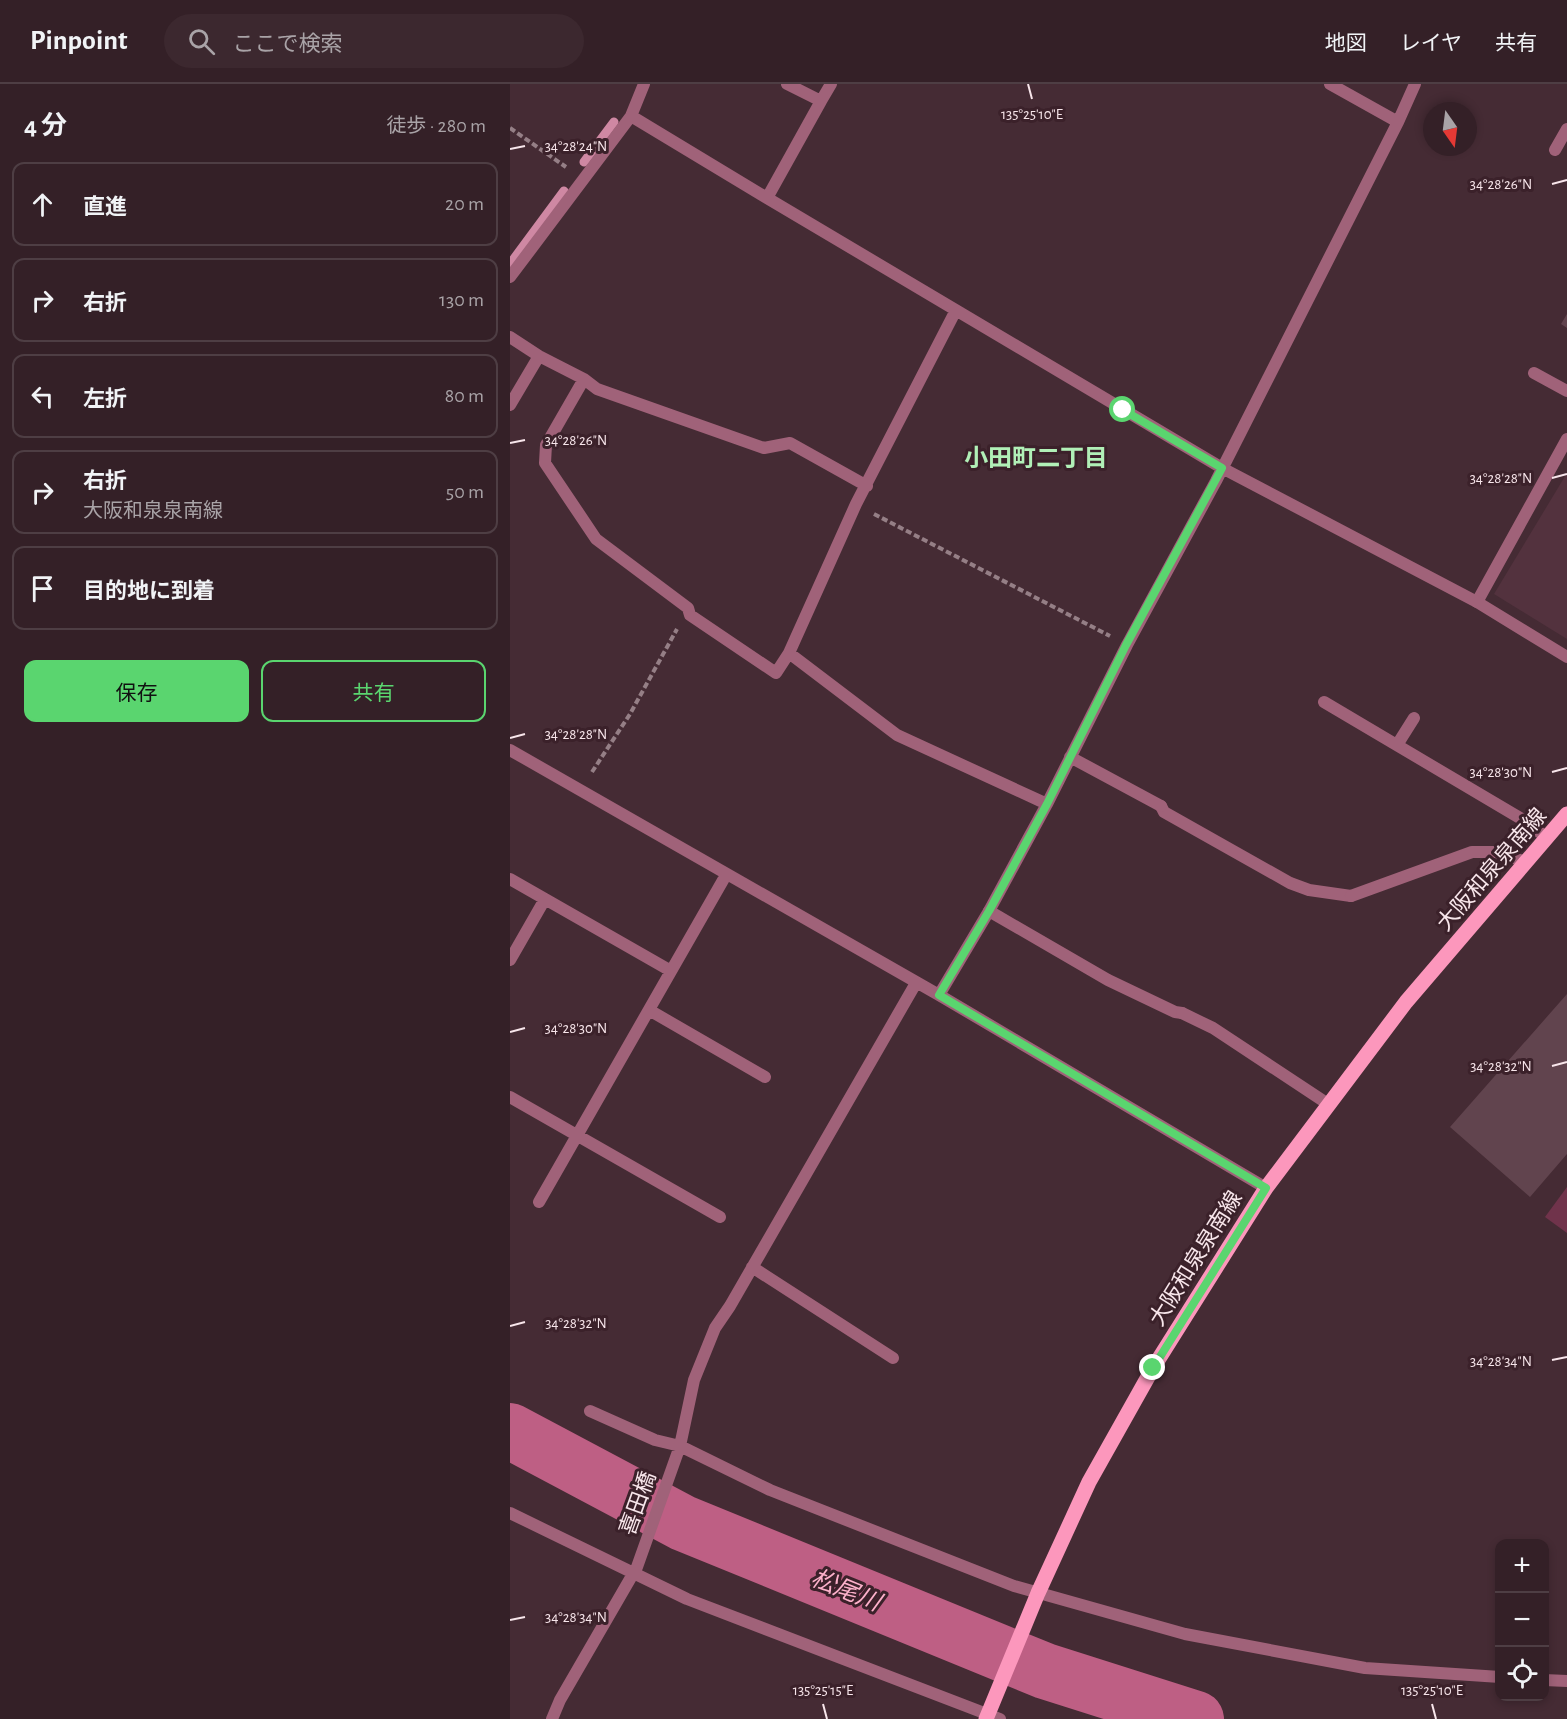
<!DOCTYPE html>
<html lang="ja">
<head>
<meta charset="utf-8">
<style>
	body { margin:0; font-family:"Alegreya Sans","Noto Sans JP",sans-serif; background:#3c282f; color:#f1f3f6 }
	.controls { position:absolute; right:18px; bottom:18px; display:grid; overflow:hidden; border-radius:12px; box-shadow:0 3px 9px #0003 }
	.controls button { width:54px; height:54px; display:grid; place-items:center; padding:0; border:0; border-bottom:2px solid #4e3e44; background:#342027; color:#f1f3f6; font:30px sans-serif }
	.compass { position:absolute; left:913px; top:18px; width:54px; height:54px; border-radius:50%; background:#342027; box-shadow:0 3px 9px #0003; rotate:166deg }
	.stop { position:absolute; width:18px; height:18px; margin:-14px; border:4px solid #5ad56f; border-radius:50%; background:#fff }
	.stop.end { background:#5ad56f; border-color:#fff; box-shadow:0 2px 6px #0008 }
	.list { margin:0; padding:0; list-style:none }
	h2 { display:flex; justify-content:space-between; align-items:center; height:78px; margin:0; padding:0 24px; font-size:26px }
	h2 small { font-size:20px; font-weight:400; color:#a9a3a7 }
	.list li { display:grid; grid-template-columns:39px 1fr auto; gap:18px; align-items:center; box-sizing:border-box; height:84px; margin:0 12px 12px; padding:0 12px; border:2px solid #4e3e44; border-radius:12px }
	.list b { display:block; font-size:22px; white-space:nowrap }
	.list p { margin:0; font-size:20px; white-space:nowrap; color:#a9a3a7 }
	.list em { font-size:20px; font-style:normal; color:#a9a3a7 }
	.actions { display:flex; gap:12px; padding:18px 24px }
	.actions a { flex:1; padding:14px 0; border:2px solid #5ad56f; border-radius:12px; text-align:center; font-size:21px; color:#5ad56f }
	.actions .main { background:#5ad56f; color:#111 }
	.icon { flex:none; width:33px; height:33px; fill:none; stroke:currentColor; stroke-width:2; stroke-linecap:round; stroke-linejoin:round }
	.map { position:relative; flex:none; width:1057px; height:1635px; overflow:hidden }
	header { display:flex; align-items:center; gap:36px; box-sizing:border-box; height:84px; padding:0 30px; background:#342027; border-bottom:2px solid #4e3e44 }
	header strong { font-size:28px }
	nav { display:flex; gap:33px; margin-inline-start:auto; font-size:21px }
	.search { width:420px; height:54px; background:#3c282f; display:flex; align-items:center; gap:15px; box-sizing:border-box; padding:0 21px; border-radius:33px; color:#a9a3a7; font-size:22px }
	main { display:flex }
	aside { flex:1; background:#342027 }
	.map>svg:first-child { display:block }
	.built { fill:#53323e }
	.green { fill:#70334b }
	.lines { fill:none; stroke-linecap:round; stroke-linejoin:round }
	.stream { stroke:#cf88a3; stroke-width:9 }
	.river { stroke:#be5f84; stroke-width:56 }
	.building { fill:#61444e }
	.path { stroke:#957f86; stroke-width:4; stroke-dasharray:6 3; stroke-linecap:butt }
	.service { stroke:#a06279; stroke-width:12 }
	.minor { stroke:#a06279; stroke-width:12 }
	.primary { stroke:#fc97bc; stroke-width:15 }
	.route { stroke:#5ad56f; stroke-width:8 }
	.ticks { fill:none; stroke:#f8e6eb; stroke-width:2 }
	.labels { text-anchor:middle; stroke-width:6; stroke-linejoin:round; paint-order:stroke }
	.street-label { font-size:22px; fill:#f8e6eb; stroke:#3b212a }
	.neighbourhood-label { font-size:24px; font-weight:bold; fill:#b1f0b7; stroke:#3b212a }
	.water-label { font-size:24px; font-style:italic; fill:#fdb1cb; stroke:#3b212a }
	.ticks-label { font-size:15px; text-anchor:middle; fill:#f8e6eb; stroke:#3b212a; stroke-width:6; stroke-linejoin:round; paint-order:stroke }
</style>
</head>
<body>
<header>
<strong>Pinpoint</strong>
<div class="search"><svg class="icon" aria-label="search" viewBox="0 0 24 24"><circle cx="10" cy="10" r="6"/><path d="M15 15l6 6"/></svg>ここで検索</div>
<nav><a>地図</a><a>レイヤ</a><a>共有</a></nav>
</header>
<main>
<aside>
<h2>4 分<small>徒歩 · 280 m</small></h2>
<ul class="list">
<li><svg class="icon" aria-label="ahead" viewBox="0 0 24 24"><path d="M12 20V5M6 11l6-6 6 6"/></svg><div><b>直進</b></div><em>20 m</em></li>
<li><svg class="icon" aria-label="right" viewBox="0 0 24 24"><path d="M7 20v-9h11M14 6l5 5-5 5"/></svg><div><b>右折</b></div><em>130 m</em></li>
<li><svg class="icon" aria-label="left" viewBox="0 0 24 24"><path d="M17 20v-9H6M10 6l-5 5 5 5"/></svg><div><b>左折</b></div><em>80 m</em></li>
<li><svg class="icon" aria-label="right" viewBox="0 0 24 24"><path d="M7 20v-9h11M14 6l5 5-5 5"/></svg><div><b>右折</b><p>大阪和泉泉南線</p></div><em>50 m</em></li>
<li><svg class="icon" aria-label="arrive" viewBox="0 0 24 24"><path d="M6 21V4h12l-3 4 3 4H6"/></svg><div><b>目的地に到着</b></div></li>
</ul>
<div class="actions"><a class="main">保存</a><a>共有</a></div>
</aside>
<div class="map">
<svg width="1057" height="1635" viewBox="0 0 1057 1635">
	<rect width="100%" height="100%" fill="#452b34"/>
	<!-- built -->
	<path class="built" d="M1057,389V555L984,510Z"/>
	<!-- green -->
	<path class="green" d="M1057,1103V1149L1035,1133Z"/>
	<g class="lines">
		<!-- stream -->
		<path class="stream" d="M74,78L104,38
			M0,180L54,107"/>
		<!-- river -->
		<path class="river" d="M0,1347L173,1439L535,1587L686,1635"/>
	</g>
	<!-- building -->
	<path class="building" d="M1057,230V244L1051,240Z
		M1057,910V1070L1020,1113L940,1043Z"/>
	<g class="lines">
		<!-- path -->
		<path class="path" d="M0,44L56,83
			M364,430L600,552
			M82,688L120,630L167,545"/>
		<!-- service -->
		<path class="service" d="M1024,289L1057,307
			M967,518L1057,355
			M651,722L654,728L780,799L799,806L841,812
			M479,827L598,896L665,928L672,929"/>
		<!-- minor -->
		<path class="minor" d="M277,0L311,17L257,114L712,384L967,518L1057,573
			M820,0L888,38
			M311,17L321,0
			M121,32L257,114
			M1045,66L1057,45
			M0,193L121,32L134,0
			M0,253L29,272L0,321
			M29,272L74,295L87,305L254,364L280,359L357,402
			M74,295L36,361L35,379L86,455L178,524L180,531L266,589L279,569L346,420L445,228
			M279,569L387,651L537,720
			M814,618L1015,737L1037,754
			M887,661L904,634
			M0,666L429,911L756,1104
			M560,673L651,722
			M0,795L161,887
			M841,812L962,768H986L1016,778
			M0,876L35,815
			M429,911L479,827L537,720L617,561L706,397L888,38L905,0
			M139,926L255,993
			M672,929L703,944L818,1020
			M0,1013L210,1133
			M29,1118L216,791
			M242,1183L383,1274
			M80,1327L145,1356L170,1362L260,1406L504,1502L675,1550L855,1584L990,1593
			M0,1429L177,1515L490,1635
			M1034,1596L1057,1597
			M42,1635L50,1616L127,1483L170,1362L184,1296L205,1244L220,1222L406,899"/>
		<!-- primary -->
		<path class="primary" d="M476,1635L528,1509L579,1398L643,1284L756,1104L896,918L1057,730"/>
	</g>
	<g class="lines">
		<!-- route -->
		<path class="route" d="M613,326L712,384L616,561L537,720L479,827L429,911L756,1104L643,1284"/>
	</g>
	<!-- ticks -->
	<path class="ticks" d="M518,0L522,15M0,65L15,62M1042,100L1057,96M0,359L15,356M1042,394L1057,390M0,654L15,650M1042,688L1057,684M0,948L15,944M1042,982L1057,978M0,1242L15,1238M1042,1276L1057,1273M0,1536L15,1533M313,1620L317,1635M922,1620L926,1635"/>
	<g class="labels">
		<!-- street labels -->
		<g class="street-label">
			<text transform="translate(981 785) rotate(-49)" y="8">大阪和泉泉南線</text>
			<text transform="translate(685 1174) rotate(-58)" y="8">大阪和泉泉南線</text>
			<text transform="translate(127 1419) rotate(-70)" y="8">喜田橋</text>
		</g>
		<!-- neighbourhood labels -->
		<g class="neighbourhood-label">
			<text x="526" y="382">小田町二丁目</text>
		</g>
		<!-- water labels -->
		<g class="water-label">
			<text transform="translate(336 1506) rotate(22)" y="8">松尾川</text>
		</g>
	</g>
	<g class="ticks-label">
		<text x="522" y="35">135°25'10"E</text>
		<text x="66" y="67">34°28'24"N</text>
		<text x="991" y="105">34°28'26"N</text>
		<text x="66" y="361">34°28'26"N</text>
		<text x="991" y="399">34°28'28"N</text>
		<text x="66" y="655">34°28'28"N</text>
		<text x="991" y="693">34°28'30"N</text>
		<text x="66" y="949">34°28'30"N</text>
		<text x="991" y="987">34°28'32"N</text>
		<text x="66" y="1244">34°28'32"N</text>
		<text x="991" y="1282">34°28'34"N</text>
		<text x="66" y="1538">34°28'34"N</text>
		<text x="313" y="1611">135°25'15"E</text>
		<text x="922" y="1611">135°25'10"E</text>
	</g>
</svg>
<div class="controls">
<button>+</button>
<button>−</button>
<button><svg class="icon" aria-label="locate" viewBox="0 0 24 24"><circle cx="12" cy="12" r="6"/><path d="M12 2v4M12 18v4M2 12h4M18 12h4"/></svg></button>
</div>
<svg class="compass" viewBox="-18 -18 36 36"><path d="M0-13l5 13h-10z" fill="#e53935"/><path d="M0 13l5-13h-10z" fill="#a9a3a7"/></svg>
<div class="stop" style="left:613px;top:326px"></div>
<div class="stop end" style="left:643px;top:1284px"></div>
</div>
</main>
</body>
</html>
